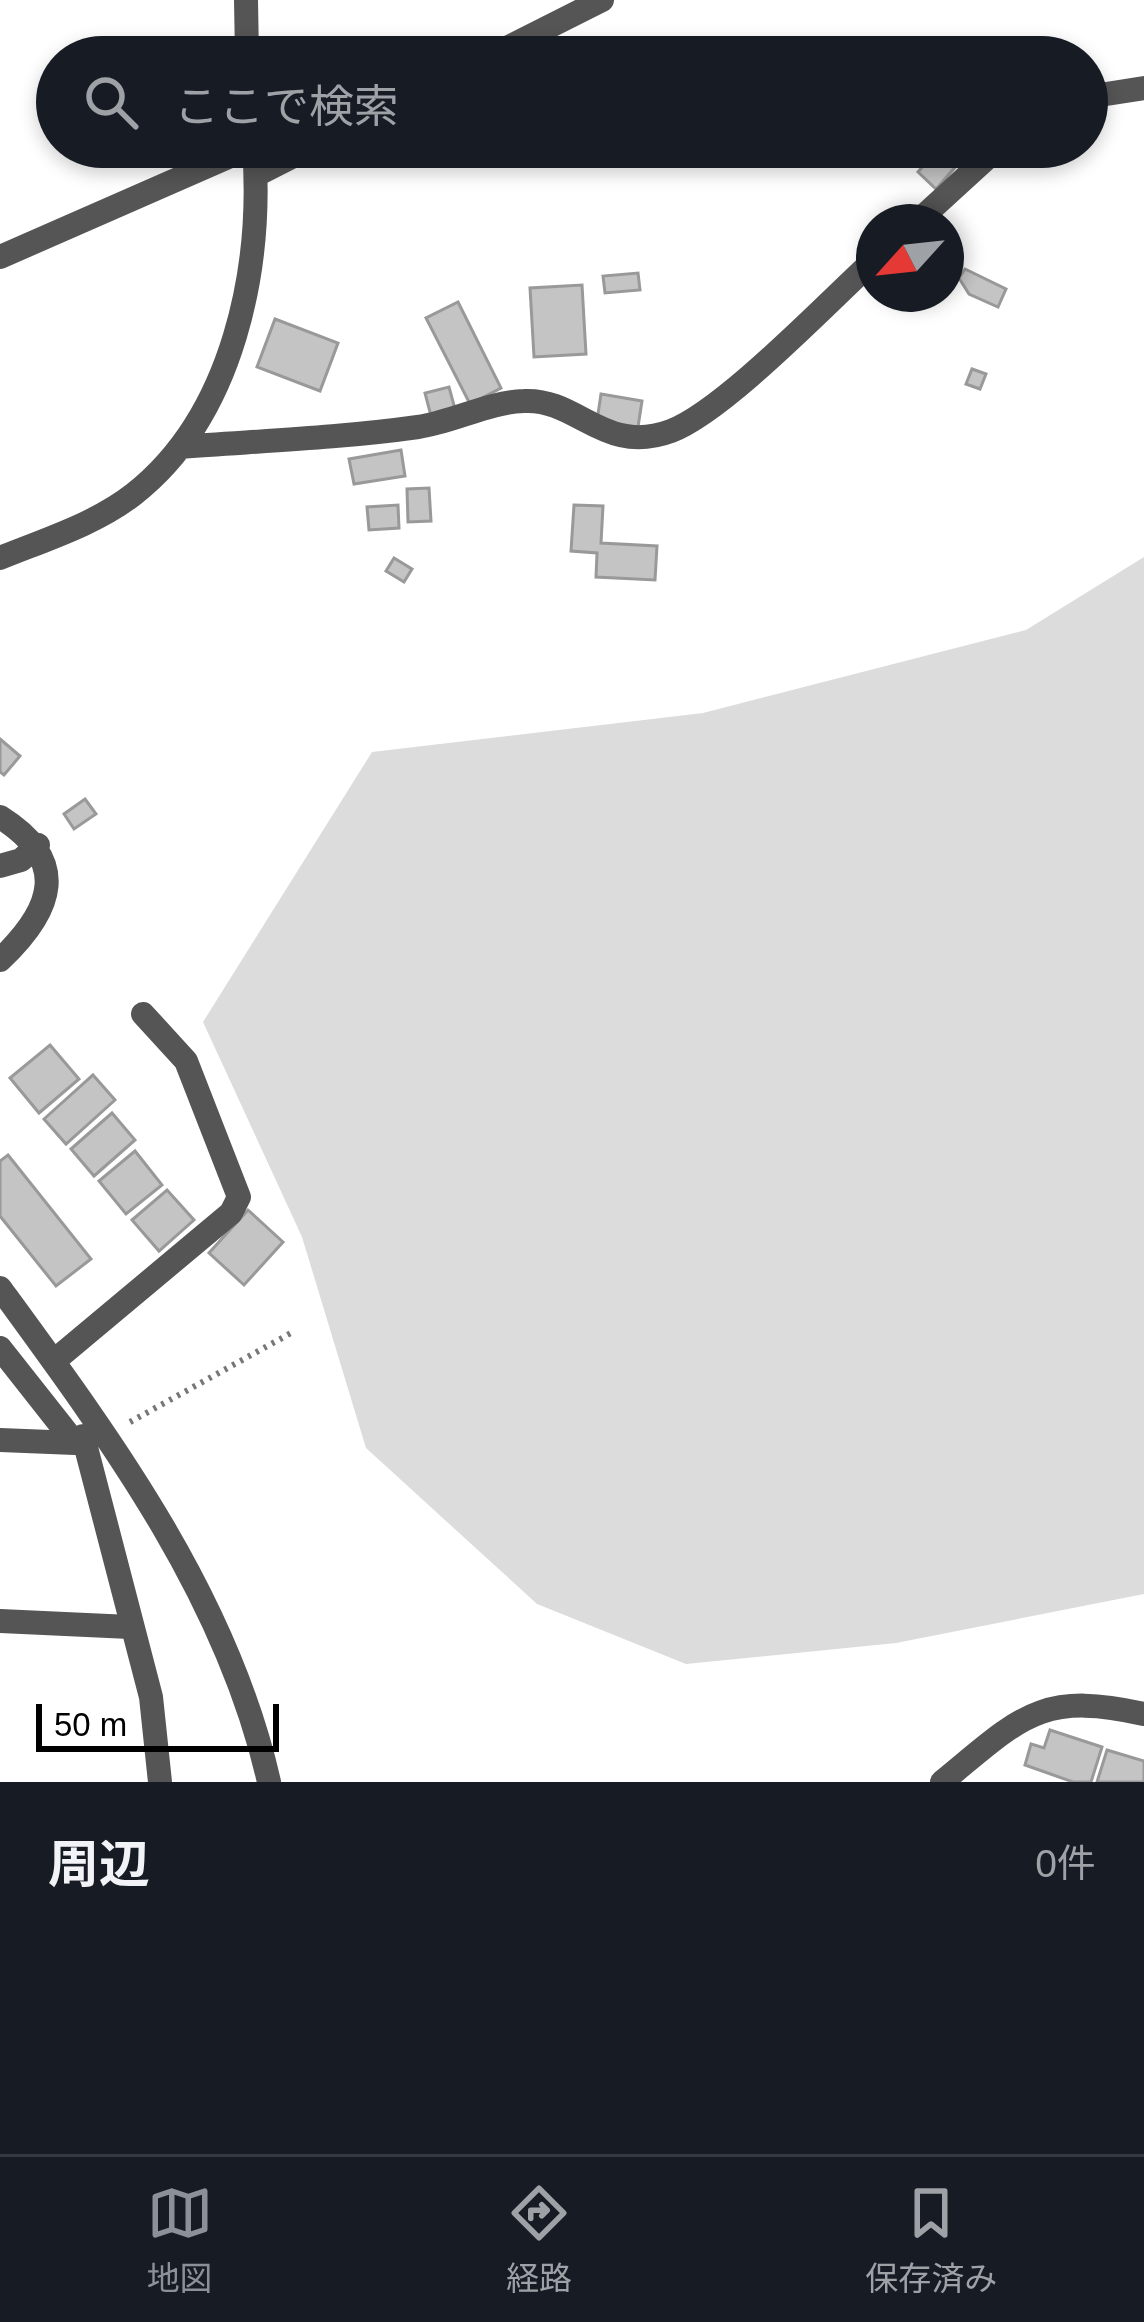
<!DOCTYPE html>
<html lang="ja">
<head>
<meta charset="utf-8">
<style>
	body { margin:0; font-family:Arial,"Noto Sans JP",sans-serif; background:#242831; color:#f1f3f6 }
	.compass { position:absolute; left:856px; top:204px; width:108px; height:108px; border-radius:50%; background:#171b24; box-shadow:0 6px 18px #0003; rotate:243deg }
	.scale { position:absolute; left:36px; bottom:30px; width:243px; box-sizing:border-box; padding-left:12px; border:6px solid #000; border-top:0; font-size:33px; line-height:42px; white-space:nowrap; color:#000; -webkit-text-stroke:9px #fff; paint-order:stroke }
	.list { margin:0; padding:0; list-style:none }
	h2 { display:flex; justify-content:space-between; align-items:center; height:156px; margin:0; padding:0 48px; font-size:51px }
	h2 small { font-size:39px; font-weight:400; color:#9ea1a6 }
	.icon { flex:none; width:66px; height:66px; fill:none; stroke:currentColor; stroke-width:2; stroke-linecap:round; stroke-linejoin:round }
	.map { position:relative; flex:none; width:1144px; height:1782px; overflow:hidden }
	.search { position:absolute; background:#171b24; box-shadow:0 6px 18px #0003; left:36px; right:36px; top:36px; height:132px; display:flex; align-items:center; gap:30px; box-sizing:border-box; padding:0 42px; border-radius:66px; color:#9ea1a6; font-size:45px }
	.sheet { height:372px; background:#171b24 }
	nav { display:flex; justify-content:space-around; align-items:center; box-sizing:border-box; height:168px; border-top:3px solid #363941; background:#171b24; font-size:33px; color:#9ea1a6 }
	nav a { display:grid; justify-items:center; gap:6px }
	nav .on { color:#8c9099 }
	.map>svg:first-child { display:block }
	.green { fill:#dcdcdc }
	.building { fill:#c4c4c4; stroke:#999; stroke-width:3 }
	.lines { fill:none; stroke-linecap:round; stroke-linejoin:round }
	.path { stroke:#777; stroke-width:6; stroke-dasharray:3 6; stroke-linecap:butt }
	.minor { stroke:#555; stroke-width:24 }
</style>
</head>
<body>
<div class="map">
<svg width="1144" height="1782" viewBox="0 0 1144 1782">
	<rect width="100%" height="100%" fill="#fff"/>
	<!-- green -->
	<path class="green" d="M1144,557V1594L896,1643L686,1664L537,1604L366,1448L302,1237L203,1022L372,752L703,713L1026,630Z"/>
	<!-- building -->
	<path class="building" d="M921,147H973L936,189L918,172L931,157Z
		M965,269L1006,289L998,307L969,294L959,278Z
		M638,273L640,290L605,293L603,276Z
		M582,285L586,354L534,357L530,288Z
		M458,302L501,388L470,404L426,318Z
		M275,319L338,343L320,391L257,367Z
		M972,369L986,374L980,389L966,384Z
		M449,387L455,409L431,416L425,393Z
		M601,394L642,401L638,427L597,421Z
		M401,450L405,476L354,484L349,459Z
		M429,488L431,521L408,522L407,489Z
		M398,505L399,528L369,530L367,507Z
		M574,505L603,506L601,543L657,546L655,580L596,577L597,553L571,551Z
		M394,558L412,569L404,582L386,571Z
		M0,739L20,756L4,775L0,772Z
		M85,799L96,814L74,829L64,814Z
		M50,1045L79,1079L39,1113L10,1078Z
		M93,1075L115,1100L66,1144L44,1119Z
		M112,1113L135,1140L94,1176L71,1149Z
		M135,1151L162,1185L126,1214L99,1181Z
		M8,1155L91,1259L56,1286L0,1216V1161Z
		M167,1190L194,1220L159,1251L132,1220Z
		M248,1210L283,1242L244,1285L209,1253Z
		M1050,1730L1102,1747L1091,1782H1073L1025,1765L1031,1744L1044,1748Z
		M1107,1750L1144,1761V1782H1097Z"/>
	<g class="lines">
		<!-- path -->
		<path class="path" d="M130,1422L291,1333"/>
		<!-- minor -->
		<path class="minor" d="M246,0L247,57
			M489,57L602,0
			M1087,97L1144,88
			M256,175L311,147
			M917,222L999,147
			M0,257L251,147
			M180,447C259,441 340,438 418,427C454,422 488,402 524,401C578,398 604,456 671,431C724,411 827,303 874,260
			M0,558C44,540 96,524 134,494C234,415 263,268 254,147
			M0,817C70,861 54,909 0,960
			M0,866L21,860L38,845
			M0,1288C111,1440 227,1596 269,1782
			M0,1348L75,1443
			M54,1361L231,1213L239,1197L186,1061L143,1014
			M83,1436L151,1697L160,1782
			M0,1440L75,1443L83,1436
			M0,1621L130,1627
			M942,1782C1019,1719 1040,1690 1144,1714"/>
	</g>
</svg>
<svg class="compass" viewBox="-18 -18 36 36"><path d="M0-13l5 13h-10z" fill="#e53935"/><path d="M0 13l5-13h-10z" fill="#9ea1a6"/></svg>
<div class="scale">50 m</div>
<div class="search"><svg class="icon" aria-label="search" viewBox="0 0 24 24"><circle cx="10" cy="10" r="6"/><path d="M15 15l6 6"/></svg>ここで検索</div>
</div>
<section class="sheet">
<h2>周辺<small>0件</small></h2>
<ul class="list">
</ul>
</section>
<nav>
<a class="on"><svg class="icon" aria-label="map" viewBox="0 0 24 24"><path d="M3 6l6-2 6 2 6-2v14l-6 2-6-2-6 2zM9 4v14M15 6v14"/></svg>地図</a>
<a><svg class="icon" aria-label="directions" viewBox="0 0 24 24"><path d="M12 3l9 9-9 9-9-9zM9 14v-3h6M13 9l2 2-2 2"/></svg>経路</a>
<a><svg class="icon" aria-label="saved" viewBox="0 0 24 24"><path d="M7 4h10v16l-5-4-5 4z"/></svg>保存済み</a>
</nav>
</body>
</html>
